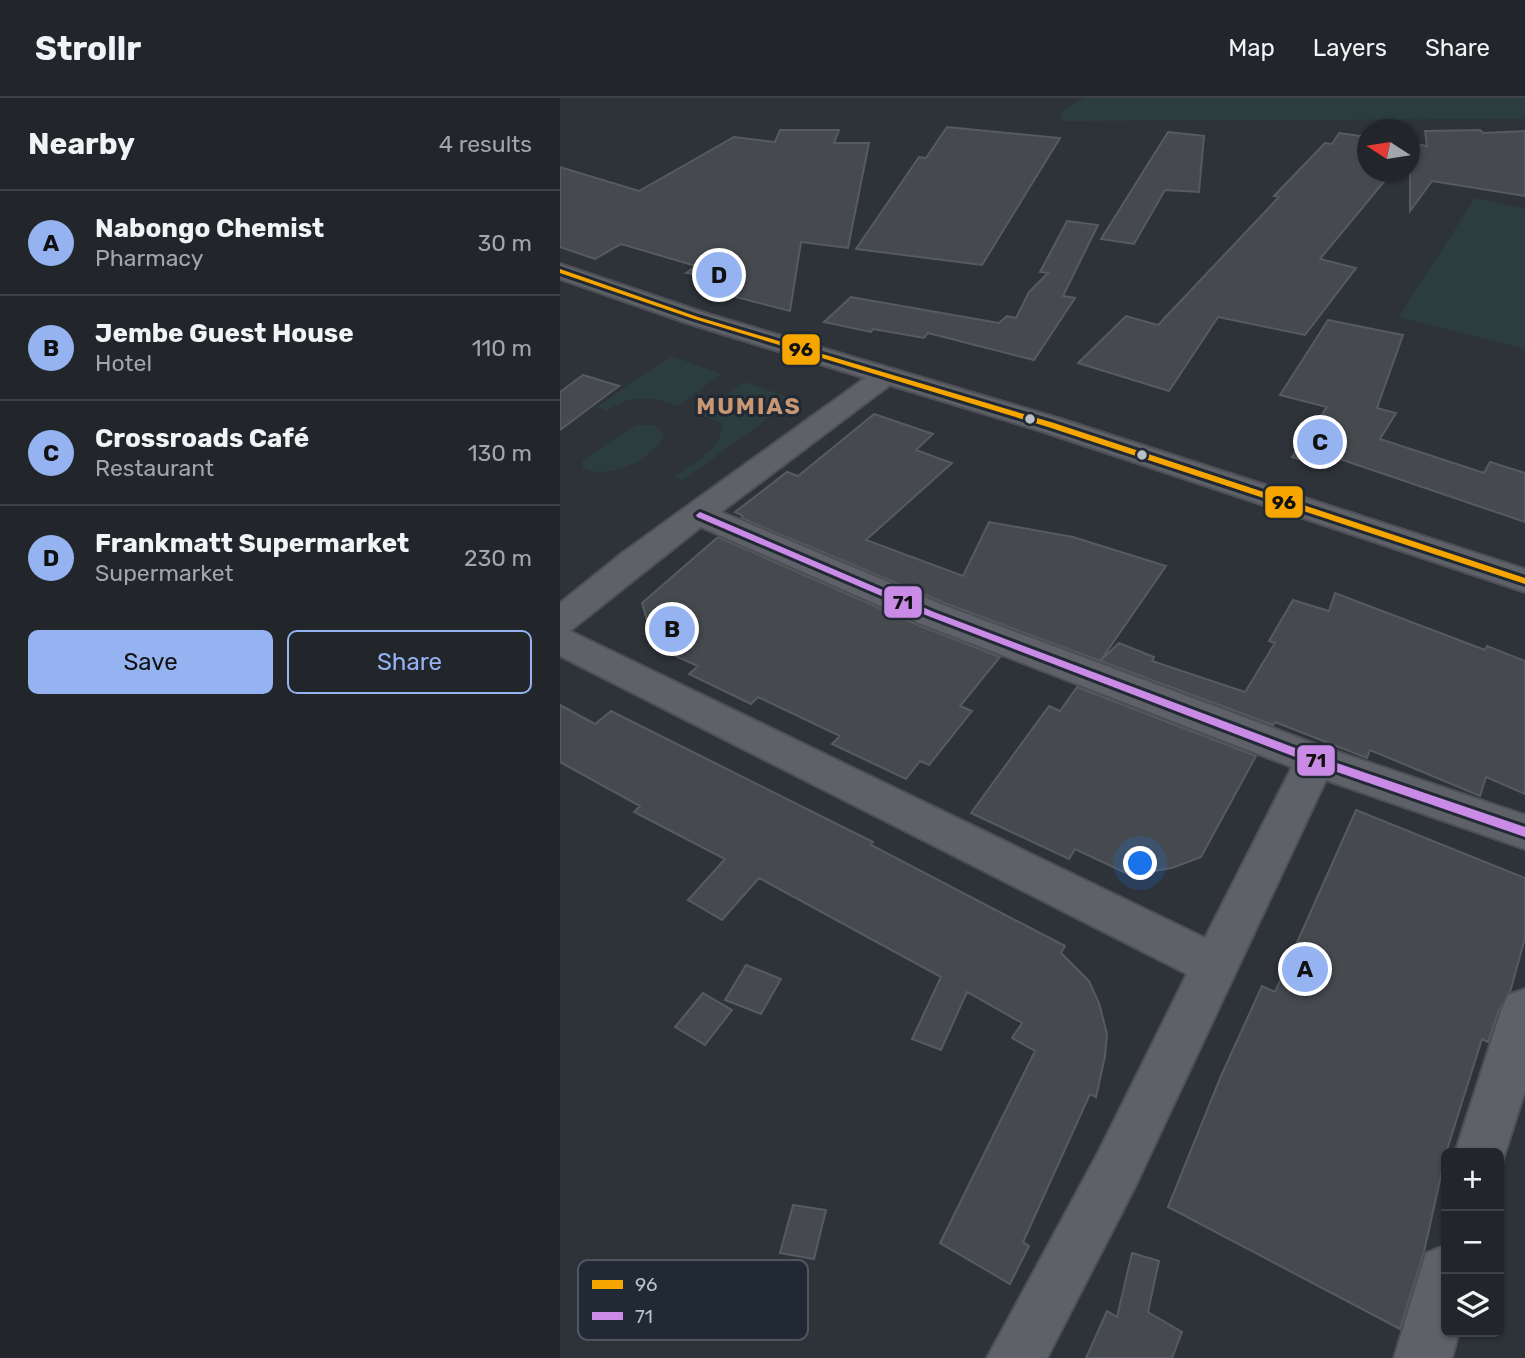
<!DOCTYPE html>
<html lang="en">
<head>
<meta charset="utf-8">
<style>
	body { margin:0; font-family:Rubik,sans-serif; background:#2e3237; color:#f1f3f6 }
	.controls { position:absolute; right:21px; bottom:21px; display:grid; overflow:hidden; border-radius:10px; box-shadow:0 2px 5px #0004 }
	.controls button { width:63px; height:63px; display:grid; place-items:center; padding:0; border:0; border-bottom:2px solid #3f4347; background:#22262b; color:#f1f3f6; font:35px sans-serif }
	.compass { position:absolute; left:797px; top:21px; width:63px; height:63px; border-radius:50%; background:#22262b; box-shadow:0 2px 5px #0004; rotate:282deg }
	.you { position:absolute; left:581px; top:766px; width:24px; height:24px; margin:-18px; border:5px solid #fff; border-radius:50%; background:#1a73e8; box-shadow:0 0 0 10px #1a73e833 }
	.badge { display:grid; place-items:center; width:46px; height:46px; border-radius:50%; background:#95b2f1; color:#111; font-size:23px; font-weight:700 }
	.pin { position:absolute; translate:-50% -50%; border:4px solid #fff; box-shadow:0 2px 7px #0006 }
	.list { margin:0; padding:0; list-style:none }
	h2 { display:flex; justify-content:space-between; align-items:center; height:91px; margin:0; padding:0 28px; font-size:30px }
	h2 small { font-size:23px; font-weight:400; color:#a2a5a9 }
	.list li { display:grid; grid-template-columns:46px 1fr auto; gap:21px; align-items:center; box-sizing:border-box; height:105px; padding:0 28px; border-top:2px solid #3f4347 }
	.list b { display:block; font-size:26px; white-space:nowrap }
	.list p { margin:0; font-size:23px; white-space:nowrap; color:#a2a5a9 }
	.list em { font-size:23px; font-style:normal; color:#a2a5a9 }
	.actions { display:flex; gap:14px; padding:21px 28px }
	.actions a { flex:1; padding:16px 0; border:2px solid #95b2f1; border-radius:10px; text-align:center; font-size:24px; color:#95b2f1 }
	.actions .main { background:#95b2f1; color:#111 }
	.icon { flex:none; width:38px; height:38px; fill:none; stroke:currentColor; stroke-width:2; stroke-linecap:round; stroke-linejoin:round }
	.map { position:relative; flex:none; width:965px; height:1260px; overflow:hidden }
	header { display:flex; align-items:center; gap:42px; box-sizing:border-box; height:98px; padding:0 35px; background:#22262b; border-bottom:2px solid #3f4347 }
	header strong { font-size:33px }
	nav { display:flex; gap:38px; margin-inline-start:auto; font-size:24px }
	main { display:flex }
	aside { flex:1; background:#22262b }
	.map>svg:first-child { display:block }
	.green { fill:#2c3d3f }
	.building { fill:#464a4f; stroke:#565a61; stroke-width:2 }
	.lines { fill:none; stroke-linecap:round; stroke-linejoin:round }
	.minor-casing { stroke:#4c4f54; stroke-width:4 }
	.minor { fill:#5e6167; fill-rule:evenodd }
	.bus-1-casing { stroke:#212934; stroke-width:6 }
	.bus-2-casing { stroke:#212934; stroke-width:6 }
	.bus-1 { fill:#f7a600; fill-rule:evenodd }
	.bus-2 { fill:#ca8be6; fill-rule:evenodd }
	.bus-dot { fill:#b9bfc9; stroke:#212934; stroke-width:2.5 }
	.labels { text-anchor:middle; stroke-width:6; stroke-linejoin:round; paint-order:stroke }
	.far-district-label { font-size:23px; font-weight:bold; letter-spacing:2px; fill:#ca9773; stroke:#212934 }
	.key { fill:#212934; stroke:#4f5661; stroke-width:2 }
	.key-label { font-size:19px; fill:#b9bfc9 }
	.line-badge { stroke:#212934; stroke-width:2.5 }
	.pale-badge-label { font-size:19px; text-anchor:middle; font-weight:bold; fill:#111 }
</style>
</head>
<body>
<header>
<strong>Strollr</strong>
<nav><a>Map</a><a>Layers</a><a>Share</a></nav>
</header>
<main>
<aside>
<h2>Nearby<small>4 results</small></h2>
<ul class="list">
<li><span class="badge">A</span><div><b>Nabongo Chemist</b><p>Pharmacy</p></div><em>30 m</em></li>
<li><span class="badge">B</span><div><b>Jembe Guest House</b><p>Hotel</p></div><em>110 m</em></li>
<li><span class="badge">C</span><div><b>Crossroads Café</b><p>Restaurant</p></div><em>130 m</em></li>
<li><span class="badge">D</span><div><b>Frankmatt Supermarket</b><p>Supermarket</p></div><em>230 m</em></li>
</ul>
<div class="actions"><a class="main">Save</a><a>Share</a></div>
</aside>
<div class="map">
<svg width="965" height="1260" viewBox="0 0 965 1260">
	<rect width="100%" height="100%" fill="#2e3339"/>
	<!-- green -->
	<path class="green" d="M524,0H965V21L503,23L501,14Z
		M915,100L965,111V251L839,219Z
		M111,258L162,276L117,308C90,298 72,296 47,313L37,309Z
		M184,284L235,301L123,382L114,378C132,366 163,351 162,326L140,316Z
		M76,327H95L104,337C95,361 47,383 23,370L22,362Z"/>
	<!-- building -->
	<path class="building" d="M387,29L500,40L422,167L296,151L359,59L366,60Z
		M220,32H279L274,45H309L288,150L241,144L230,213L145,191L162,179L126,175L136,168L61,146L35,161L0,149V69L79,93L174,39L215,44Z
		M920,32L923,35L965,33V98L872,83L850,113V45L867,48L865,33Z
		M608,34L644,38L639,94L605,92L574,146L541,141Z
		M779,35L808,39V74H832L760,161L796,170L745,237L658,219L609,293L518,265L566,218L598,227L719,99L714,98L765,45L772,46Z
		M507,123L538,127L503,198L515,200L474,262L368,235L364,240L313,231L311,234L264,224L291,199L439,225L447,218L456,220L469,194L488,175L480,174Z
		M768,222L843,237L817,310L836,315L820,341L924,375L930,364L965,375V424L774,359L766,370L732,359L767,309L720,297Z
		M23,277L59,288L0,332V294Z
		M314,316L373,336L356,352L392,365L306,442L403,478L429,424L513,439L606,468L541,562L559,545L594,559L592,563L685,594L715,545L709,543L733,502L769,513L775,495L925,552L927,548L965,563V696L926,679L920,698L810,652L807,660L715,624L713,627L384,505L181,420L183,418L175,414L227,374L238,378Z
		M158,439L358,527L440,559L400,608L412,613L369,667L360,663L346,681L272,646L280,638L198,599L191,606L129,576L138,568L95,549L82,505Z
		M517,589L696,658L641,759L612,770L570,777L515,751L509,761L411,715L489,608L500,613Z
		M0,607L35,626L51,613L313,744L311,747L505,848L501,855L529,883L539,905L547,936L545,958L536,999L530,996L463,1144L469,1148L450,1186L380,1145L475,953L452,940L462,925L407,894L381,952L352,941L381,879L199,780L162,822L128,802L165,761L74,714L80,708L0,664Z
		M796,712L965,780V840L950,894L939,912L928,944L922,941L886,1055L864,1154L840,1231L608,1109L661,978L702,888L715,894Z
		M186,867L221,881L201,916L165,902Z
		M143,895L172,912L145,947L115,929Z
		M233,1107L266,1112L254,1161L220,1155Z
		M572,1155L599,1163L588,1214L622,1234L612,1260H526L547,1213L557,1219Z"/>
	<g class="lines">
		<defs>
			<path id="minor" d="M0,166L145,215L501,321L965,471V494L481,333L330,287L161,414L383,507L769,651L965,717V751L766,682L575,1089L487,1260H427L539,1053L627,876L0,558V505L62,455L305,280L127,225L0,181ZM141,429L359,525L732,669L645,840L10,533Z
				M965,891V993L939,1074V1055H895L941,913L948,897Z
				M886,1147V1234H899L892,1260H834L866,1155Z"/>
		</defs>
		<!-- minor casing -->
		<use href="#minor" class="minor-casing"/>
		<!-- minor -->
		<use href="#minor" class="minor"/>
		<defs>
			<path id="bus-1" d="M0,171L138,219L494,325L965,480V486L488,329L134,221L0,175Z"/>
			<path id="bus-2" d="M140,414L374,514L759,659L965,729V739L751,665L368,518L137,419L136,417Z"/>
		</defs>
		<!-- bus-1 casing -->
		<use href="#bus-1" class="bus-1-casing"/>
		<!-- bus-2 casing -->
		<use href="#bus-2" class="bus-2-casing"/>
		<!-- bus-1 -->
		<use href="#bus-1" class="bus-1"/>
		<!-- bus-2 -->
		<use href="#bus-2" class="bus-2"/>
	</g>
	<!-- markers -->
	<g class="bus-dot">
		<circle cx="470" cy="321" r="6"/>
		<circle cx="582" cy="357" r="6"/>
	</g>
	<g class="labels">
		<!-- far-district labels -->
		<g class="far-district-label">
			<text x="189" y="316">MUMIAS</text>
		</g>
	</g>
	<!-- legend -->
	<rect x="18" y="1162" width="230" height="80" rx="10" class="key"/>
	<rect x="32" y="1182" width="31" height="9" fill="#f7a600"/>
	<rect x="32" y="1214" width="31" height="8" fill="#ca8be6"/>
	<g class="key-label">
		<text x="75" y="1193">96</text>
		<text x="75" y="1225">71</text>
	</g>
	<g class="line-badge">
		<rect x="221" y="235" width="40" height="33" rx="7" fill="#f7a600"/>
		<rect x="704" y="387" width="40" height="34" rx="7" fill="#f7a600"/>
		<rect x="323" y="487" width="40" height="34" rx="7" fill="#ca8be6"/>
		<rect x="736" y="646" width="40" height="33" rx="7" fill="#ca8be6"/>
	</g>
	<g class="pale-badge-label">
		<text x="241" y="258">96</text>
		<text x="724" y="411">96</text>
		<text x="343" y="511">71</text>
		<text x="756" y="669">71</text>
	</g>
</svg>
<div class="controls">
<button>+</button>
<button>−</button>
<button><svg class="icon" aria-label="layers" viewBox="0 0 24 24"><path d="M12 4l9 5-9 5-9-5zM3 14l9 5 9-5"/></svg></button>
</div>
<svg class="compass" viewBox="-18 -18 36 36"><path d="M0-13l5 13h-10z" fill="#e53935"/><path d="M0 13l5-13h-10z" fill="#a2a5a9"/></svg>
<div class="you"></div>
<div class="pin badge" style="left:745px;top:871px">A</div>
<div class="pin badge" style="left:112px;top:531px">B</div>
<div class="pin badge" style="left:760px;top:344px">C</div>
<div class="pin badge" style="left:159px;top:177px">D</div>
</div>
</main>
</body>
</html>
